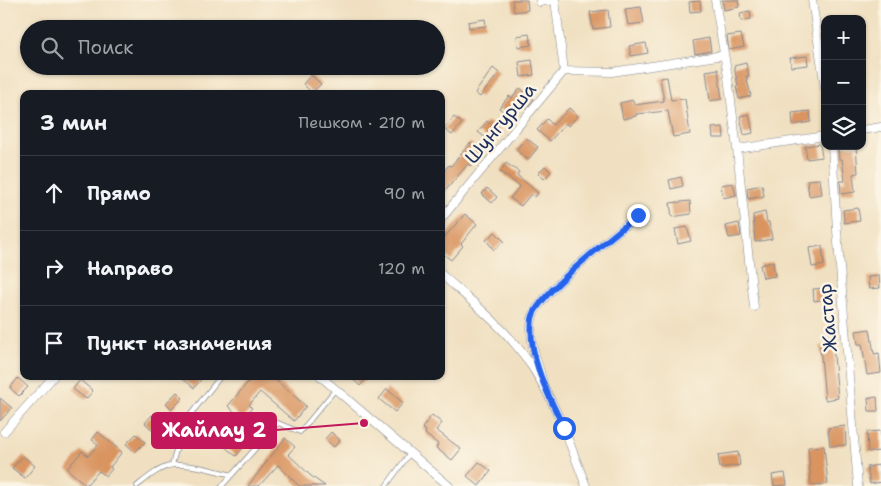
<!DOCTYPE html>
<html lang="ru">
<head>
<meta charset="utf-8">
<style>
	body { margin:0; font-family:"Shantell Sans",sans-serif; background:#20242c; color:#f1f3f6 }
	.controls { position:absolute; right:15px; top:15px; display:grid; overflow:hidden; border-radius:10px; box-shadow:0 1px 4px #0004 }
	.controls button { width:45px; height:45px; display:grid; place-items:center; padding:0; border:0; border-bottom:1px solid #363941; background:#171b24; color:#f1f3f6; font:25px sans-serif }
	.stop { position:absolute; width:15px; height:15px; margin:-11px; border:4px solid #2563eb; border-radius:50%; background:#fff }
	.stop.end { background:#2563eb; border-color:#fff; box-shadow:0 1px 5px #0008 }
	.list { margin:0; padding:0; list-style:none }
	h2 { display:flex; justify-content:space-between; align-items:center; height:65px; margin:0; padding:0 20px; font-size:21px }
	h2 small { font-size:16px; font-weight:400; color:#9ea1a6 }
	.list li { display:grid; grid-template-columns:32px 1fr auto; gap:15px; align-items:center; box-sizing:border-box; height:75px; padding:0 20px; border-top:1px solid #363941 }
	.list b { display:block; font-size:19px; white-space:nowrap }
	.list em { font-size:16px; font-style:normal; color:#9ea1a6 }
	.icon { flex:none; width:28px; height:28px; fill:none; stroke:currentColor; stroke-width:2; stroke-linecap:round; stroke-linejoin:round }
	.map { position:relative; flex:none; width:881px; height:486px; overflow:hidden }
	.search { position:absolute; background:#171b24; box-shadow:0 1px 4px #0004; left:20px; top:20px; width:425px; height:55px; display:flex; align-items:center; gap:12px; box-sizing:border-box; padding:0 18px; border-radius:28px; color:#9ea1a6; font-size:19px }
	.panel { position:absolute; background:#171b24; box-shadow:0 1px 4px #0004; left:20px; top:90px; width:425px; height:290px; border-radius:10px }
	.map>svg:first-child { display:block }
	.building { fill:#d99460 }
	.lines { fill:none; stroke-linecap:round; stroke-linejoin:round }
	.service-casing { stroke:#868890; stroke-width:5.5 }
	.minor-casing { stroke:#868890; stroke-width:9 }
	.service { stroke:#fff; stroke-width:4 }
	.minor { stroke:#fff; stroke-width:8 }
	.route { stroke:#2563eb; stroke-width:6 }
	.labels { text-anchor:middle; stroke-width:5; stroke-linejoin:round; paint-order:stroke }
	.street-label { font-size:19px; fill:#1b2f5e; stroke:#fcf5e5 }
	.leader { fill:none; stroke:#c2185b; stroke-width:2 }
	.callout-dot { fill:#c2185b; stroke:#fcf5e5; stroke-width:2 }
	.callout { fill:#c2185b; stroke:#c2185b; stroke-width:2 }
	.callout-label { font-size:20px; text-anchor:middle; font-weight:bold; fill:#fff }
</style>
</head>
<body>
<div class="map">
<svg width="881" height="486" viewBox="0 0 881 486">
	<rect width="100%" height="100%" fill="#fcf5e5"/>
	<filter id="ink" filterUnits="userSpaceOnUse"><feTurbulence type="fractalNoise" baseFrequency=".02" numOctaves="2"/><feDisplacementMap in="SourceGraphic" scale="10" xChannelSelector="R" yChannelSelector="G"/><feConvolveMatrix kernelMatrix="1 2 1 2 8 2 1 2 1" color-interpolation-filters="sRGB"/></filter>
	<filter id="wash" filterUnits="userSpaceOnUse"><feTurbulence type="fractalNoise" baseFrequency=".0096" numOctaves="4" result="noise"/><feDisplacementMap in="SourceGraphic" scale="20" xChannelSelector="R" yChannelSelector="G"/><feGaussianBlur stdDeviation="1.12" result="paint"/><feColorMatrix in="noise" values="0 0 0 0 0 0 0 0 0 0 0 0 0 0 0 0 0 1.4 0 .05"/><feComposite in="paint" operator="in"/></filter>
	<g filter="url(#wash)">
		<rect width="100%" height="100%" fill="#f0e0c1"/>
		<g id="blocks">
			<!-- building -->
			<path class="building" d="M512,0H527L528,10L514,12Z
				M722,0H738L739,7L724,10Z
				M700,1L701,11L690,12L689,2Z
				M641,7L644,23L628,25L625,9Z
				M608,10L610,27L593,29L590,12Z
				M750,11L751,19L741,21L740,13Z
				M485,19L486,26L469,28L468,22Z
				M529,34L531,45L518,47L517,36Z
				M741,34L744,47L729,50L727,36Z
				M709,38L711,51L695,54L693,41Z
				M646,43L648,53L631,56L629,46Z
				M807,56L808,65L791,67L790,58Z
				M532,60L534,75L521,77L519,62Z
				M746,63L749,76H746L751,96L739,99L736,86H738L734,66Z
				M493,68L499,73L480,97L475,93Z
				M718,69L722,99L710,101L706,71Z
				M311,75L321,84L312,93L303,84Z
				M667,77L671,100L685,99L690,134L673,137L668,111L636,114V116L623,119L620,103L633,100L634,105L664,101L660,78Z
				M520,88L534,99L526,109L522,106L512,118L499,108L509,96L512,98Z
				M569,108L578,116L568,126L566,123L550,141L537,130L547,119L553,125Z
				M810,111L811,122L793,125L792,113Z
				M749,114L753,133L744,135L740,116Z
				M454,117L462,123L452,135L444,129Z
				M487,121L499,130L490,141L478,132Z
				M723,127L724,138H713L712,128Z
				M526,138L538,147L528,160L516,150Z
				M470,143L481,152L470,166L468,164L441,196V174L449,165L451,166Z
				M820,144L822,157L807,159L805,146Z
				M838,146H856L858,173L853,174L855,192L841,194L840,181H845L842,159H839Z
				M506,163L519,172L517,175L538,193L535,197L531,194L521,206L510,198L520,186L500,172Z
				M545,166L551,172L544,179L538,173Z
				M681,177L683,186L671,189L669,180Z
				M820,179L822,194L809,196L807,180Z
				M733,183L736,195L723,198L721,185Z
				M762,185L764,196L748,199L747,188Z
				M487,188L497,197L492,203L482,194Z
				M690,201L691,214L672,217L670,203Z
				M858,208L860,221L844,223L843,210Z
				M765,212L767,222H769L772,239L755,242L753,215Z
				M465,214L477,224L461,244L463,246L451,260L441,252V241Z
				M739,223L741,236L729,238L726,226Z
				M687,227L691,241L678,244L675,229Z
				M495,232L504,241L494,250L486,240Z
				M822,246L824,265L812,267L809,248Z
				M773,262L775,276L763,278L760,265Z
				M879,276L880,288L869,289L868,277Z
				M827,288L828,299L814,301L813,289Z
				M870,329L874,354L879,353L881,373L867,375L862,344H858L856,331Z
				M833,345L838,398L825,400L820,346Z
				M180,376H204L194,388Z
				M253,376H271L306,406L294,421L260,392L249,405L252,408L242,419L228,406Z
				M349,376H368L360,386Z
				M18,378L28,387L19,396L10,388Z
				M80,380L93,391L86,399L73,389Z
				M387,389L403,403L395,412L379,399Z
				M177,392L183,398L172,409L166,403Z
				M877,397L878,411H869L868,398Z
				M0,398L12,408L0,421Z
				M152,415L162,423L155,432L145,423Z
				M432,415L442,423L436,430L461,449L452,460L436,448L438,444L425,434L426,431L422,428Z
				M845,426L846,445L830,446L828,428Z
				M881,431V451L868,452L867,432Z
				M98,432L122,452L110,467L112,469L106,476L99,471L86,485L67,469L82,451L88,456L98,445L92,440Z
				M331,432L340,440L334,447L325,439Z
				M236,433L248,442L236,456L224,446Z
				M136,434L145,442L135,452L126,444Z
				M285,438L295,447L288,454L311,476L325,486H299L278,465L259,486H248Z
				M824,446L828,484L811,485L808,447Z
				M738,452L740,465L720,468L718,455Z
				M23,456L35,466L25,478L12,468Z
				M479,462L491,471L479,486L467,476Z
				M879,465L881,482L870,484L867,467Z
				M785,473L787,485L774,486L772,475Z"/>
		</g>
	</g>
	<g filter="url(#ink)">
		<use href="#blocks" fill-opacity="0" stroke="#868890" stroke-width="1"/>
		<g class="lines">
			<defs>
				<path id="service" d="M172,465L183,424L221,376
					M137,486C147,478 161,466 174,465C193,464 213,470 232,475
					M222,486L278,423L300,432L335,390
					M386,486L410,453"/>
				<path id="minor" d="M540,0V2L554,0
					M555,0L564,71
					M715,0L728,77L737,149L825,136
					M812,0L825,88
					M564,71L612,72L724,55
					M862,130L881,127
					M832,146L837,230L858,486
					M737,149L754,307
					M441,219L564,71
					M441,274C470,300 503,326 526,358C554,397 569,442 586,486
					M320,376L449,486
					M542,379C537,360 528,339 532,319C536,295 617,233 638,215
					M4,432L54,376"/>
			</defs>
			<!-- service casing -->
			<use href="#service" class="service-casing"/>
			<!-- minor casing -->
			<use href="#minor" class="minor-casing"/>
			<!-- service -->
			<use href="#service" class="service"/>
			<!-- minor -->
			<use href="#minor" class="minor"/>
		</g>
	</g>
	<g class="lines" filter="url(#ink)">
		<!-- route -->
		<path class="route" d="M564,428C549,397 527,355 532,319C535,296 617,233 638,215"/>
	</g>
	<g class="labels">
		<!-- street labels -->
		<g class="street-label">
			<text transform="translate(500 123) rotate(-50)" y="7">Шунгурша</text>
			<text transform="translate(827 318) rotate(-95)" y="7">Жастар</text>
		</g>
	</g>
	<!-- callouts -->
	<path class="leader" d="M364 423L276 430"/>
	<circle class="callout-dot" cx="364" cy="423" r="5"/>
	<rect class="callout" x="152" y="413" width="124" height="35" rx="5"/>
	<g class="callout-label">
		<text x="214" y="437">Жайлау 2</text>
	</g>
</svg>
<div class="controls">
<button>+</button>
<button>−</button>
<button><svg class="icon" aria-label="layers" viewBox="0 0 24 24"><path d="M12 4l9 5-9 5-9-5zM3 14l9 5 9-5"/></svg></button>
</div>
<div class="stop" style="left:564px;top:428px"></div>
<div class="stop end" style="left:638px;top:215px"></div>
<div class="search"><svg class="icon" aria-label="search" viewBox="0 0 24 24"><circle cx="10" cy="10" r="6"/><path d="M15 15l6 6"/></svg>Поиск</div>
<section class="panel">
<h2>3 мин<small>Пешком · 210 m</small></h2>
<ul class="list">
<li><svg class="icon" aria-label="ahead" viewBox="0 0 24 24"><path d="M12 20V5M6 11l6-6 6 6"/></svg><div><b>Прямо</b></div><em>90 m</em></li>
<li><svg class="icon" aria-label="right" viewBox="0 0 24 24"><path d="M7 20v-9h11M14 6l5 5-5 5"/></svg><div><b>Направо</b></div><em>120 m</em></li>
<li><svg class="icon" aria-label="arrive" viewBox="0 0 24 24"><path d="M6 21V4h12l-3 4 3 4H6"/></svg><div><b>Пункт назначения</b></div></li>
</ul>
</section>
</div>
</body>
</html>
